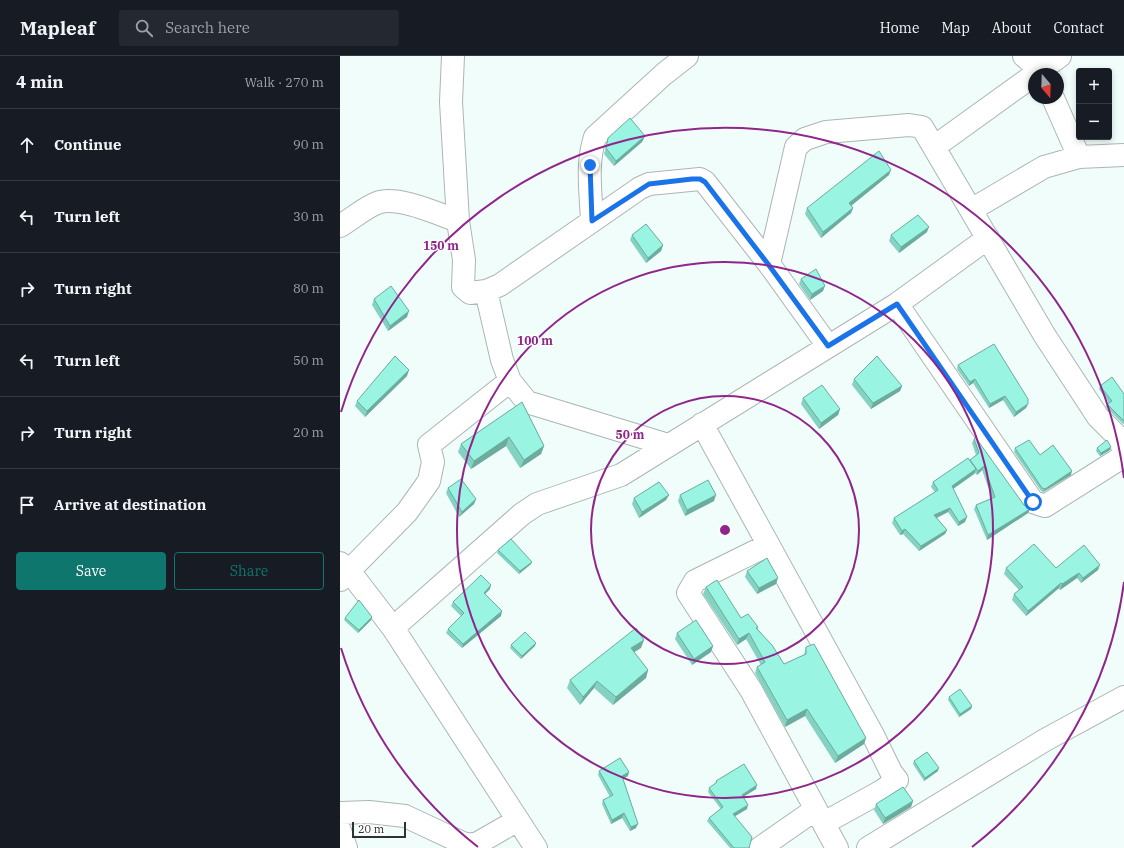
<!DOCTYPE html>
<html lang="en">
<head>
<meta charset="utf-8">
<style>
	body { margin:0; font-family:"IBM Plex Serif",serif; background:#242831; color:#f1f3f6 }
	.controls { position:absolute; right:12px; top:12px; display:grid; overflow:hidden; border-radius:4px; box-shadow:0 2px 6px #0003 }
	.controls button { width:36px; height:36px; display:grid; place-items:center; padding:0; border:0; border-bottom:1px solid #363941; background:#171b24; color:#f1f3f6; font:20px sans-serif }
	.compass { position:absolute; left:688px; top:12px; width:36px; height:36px; border-radius:50%; background:#171b24; box-shadow:0 2px 6px #0003; rotate:161deg }
	.scale { position:absolute; left:12px; bottom:10px; width:54px; box-sizing:border-box; padding-left:4px; border:2px solid #2e3231; border-top:0; font-size:11px; line-height:14px; white-space:nowrap; color:#2e3231; -webkit-text-stroke:3px #fff; paint-order:stroke }
	.stop { position:absolute; width:12px; height:12px; margin:-9px; border:3px solid #1a73e8; border-radius:50%; background:#fff }
	.stop.end { background:#1a73e8; border-color:#fff; box-shadow:0 1px 4px #0008 }
	.list { margin:0; padding:0; list-style:none }
	h2 { display:flex; justify-content:space-between; align-items:center; height:52px; margin:0; padding:0 16px; font-size:17px }
	h2 small { font-size:13px; font-weight:400; color:#9ea1a6 }
	.list li { display:grid; grid-template-columns:26px 1fr auto; gap:12px; align-items:center; box-sizing:border-box; height:72px; padding:0 16px; border-top:1px solid #363941 }
	.list b { display:block; font-size:15px; white-space:nowrap }
	.list em { font-size:13px; font-style:normal; color:#9ea1a6 }
	.actions { display:flex; gap:8px; padding:12px 16px }
	.actions a { flex:1; padding:9px 0; border:1px solid #0f766e; border-radius:4px; text-align:center; font-size:14px; color:#0f766e }
	.actions .main { background:#0f766e; color:#fff }
	.icon { flex:none; width:22px; height:22px; fill:none; stroke:currentColor; stroke-width:2; stroke-linecap:round; stroke-linejoin:round }
	.map { position:relative; flex:none; width:784px; height:792px; overflow:hidden }
	header { display:flex; align-items:center; gap:24px; box-sizing:border-box; height:56px; padding:0 20px; background:#171b24; border-bottom:1px solid #363941 }
	header strong { font-size:19px }
	nav { display:flex; gap:22px; margin-inline-start:auto; font-size:14px }
	.search { width:280px; height:36px; background:#242831; display:flex; align-items:center; gap:10px; box-sizing:border-box; padding:0 14px; border-radius:4px; color:#9ea1a6; font-size:15px }
	main { display:flex }
	aside { flex:1; background:#171b24 }
	.map>svg:first-child { display:block }
	.lines { fill:none; stroke-linecap:round; stroke-linejoin:round }
	.minor-casing { stroke:#abb6b4; stroke-width:24 }
	.minor { stroke:#fff; stroke-width:22 }
	.wall { fill:#84d2c2 }
	.shaded-wall { fill:#6cab9e }
	.building { fill:#9af4e2; stroke:#6cab9e }
	.route { stroke:#1a73e8; stroke-width:5 }
	.ring { fill:none; stroke:#90268b; stroke-width:2 }
	.centre { fill:#90268b; stroke:#fff; stroke-width:2 }
	.ring-label { font-size:12px; text-anchor:middle; font-weight:bold; fill:#90268b; stroke:#fff; stroke-width:3; stroke-linejoin:round; paint-order:stroke }
</style>
</head>
<body>
<header>
<strong>Mapleaf</strong>
<div class="search"><svg class="icon" aria-label="search" viewBox="0 0 24 24"><circle cx="10" cy="10" r="6"/><path d="M15 15l6 6"/></svg>Search here</div>
<nav><a>Home</a><a>Map</a><a>About</a><a>Contact</a></nav>
</header>
<main>
<aside>
<h2>4 min<small>Walk · 270 m</small></h2>
<ul class="list">
<li><svg class="icon" aria-label="ahead" viewBox="0 0 24 24"><path d="M12 20V5M6 11l6-6 6 6"/></svg><div><b>Continue</b></div><em>90 m</em></li>
<li><svg class="icon" aria-label="left" viewBox="0 0 24 24"><path d="M17 20v-9H6M10 6l-5 5 5 5"/></svg><div><b>Turn left</b></div><em>30 m</em></li>
<li><svg class="icon" aria-label="right" viewBox="0 0 24 24"><path d="M7 20v-9h11M14 6l5 5-5 5"/></svg><div><b>Turn right</b></div><em>80 m</em></li>
<li><svg class="icon" aria-label="left" viewBox="0 0 24 24"><path d="M17 20v-9H6M10 6l-5 5 5 5"/></svg><div><b>Turn left</b></div><em>50 m</em></li>
<li><svg class="icon" aria-label="right" viewBox="0 0 24 24"><path d="M7 20v-9h11M14 6l5 5-5 5"/></svg><div><b>Turn right</b></div><em>20 m</em></li>
<li><svg class="icon" aria-label="arrive" viewBox="0 0 24 24"><path d="M6 21V4h12l-3 4 3 4H6"/></svg><div><b>Arrive at destination</b></div></li>
</ul>
<div class="actions"><a class="main">Save</a><a>Share</a></div>
</aside>
<div class="map">
<svg width="784" height="792" viewBox="0 0 784 792">
	<rect width="100%" height="100%" fill="#f1fdfa"/>
	<g class="lines">
		<defs>
			<path id="minor" d="M113,0L111,46L118,165L124,204L123,231L130,237L146,235L160,229L300,132L309,128L360,123L365,126L429,208L488,290
				M684,0L700,14L702,18
				M695,18L720,0
				M713,42L739,101
				M594,91L694,19
				M631,154L704,111L739,101L784,99
				M252,165C251,138 246,108 255,81L324,18L347,0
				M0,170C12,163 24,152 37,147C57,139 98,158 118,165
				M429,208L456,91L465,83L486,76L569,69L582,71L705,280L758,361L776,379L784,393
				M146,235L162,304L170,325L187,346L328,389
				M557,248L693,446L705,450L784,400
				M362,368L533,679L551,716L557,724L542,735L484,767
				M428,489L355,525L348,537L411,634L497,792
				M0,507L10,516L53,572L196,792
				M0,524L67,456L89,425L93,406L89,389L170,325
				M53,572L182,458L197,448L281,419L557,248L648,182
				M0,757L29,756L65,760L127,789L138,787L178,764
				M0,775L6,792
				M420,792L476,753
				M528,792L705,684L784,641"/>
		</defs>
		<!-- minor casing -->
		<use href="#minor" class="minor-casing"/>
		<!-- minor -->
		<use href="#minor" class="minor"/>
	</g>
	<!-- wall -->
	<path class="wall" d="M305,80L302,86L274,110L264,98L268,82Z
		M549,119L511,150L513,152L511,157L481,182L465,158L467,152Z
		M587,176L559,197L549,185L551,179Z
		M292,179L323,189L321,195L306,207L290,184Z
		M461,223L483,235L470,244L459,228Z
		M34,243L67,261L48,275L32,249Z
		M618,309L688,348L686,352L674,361L663,344L649,352L633,327L629,330L617,313Z
		M67,320L25,361L15,350L17,345Z
		M514,323L562,330L560,335L531,353L512,329Z
		M760,330L784,338V368H783L766,351L767,348L769,347L759,333Z
		M463,342L500,353L498,359L479,373L461,348Z
		M182,346L204,390L201,398L180,412L166,390L131,413L118,396L121,388Z
		M634,383L684,449L690,453L688,457L647,484L634,453L636,449L652,442L642,414L637,419L635,417L634,418L613,433L625,466L618,470L608,456L597,462L607,474L605,478L579,495L563,478L560,479L552,467L554,462L595,436L591,431L593,426L630,404L636,399L632,387Z
		M675,392L700,399L731,419L703,436L701,435L674,396Z
		M757,392L770,394L760,400L756,395Z
		M108,432L136,443L134,448L119,461L106,437Z
		M329,439L326,444L299,462L292,448L294,442Z
		M340,439L374,445L345,460L338,445Z
		M158,494L192,506L191,508L179,518L157,497Z
		M666,512H716L758,514L741,527L737,522L720,534L719,532L686,560L672,544L674,538L679,534L664,518Z
		M407,515L436,528L417,538L405,521Z
		M366,531L401,562L418,571V573L444,608L464,599L466,591L526,682L524,688L495,707L465,660L445,671L415,617L417,611L421,609L406,583L397,589L363,538Z
		M150,533L145,538L161,560L122,592L106,577L108,573L121,560L111,550L113,546Z
		M32,561L31,564L18,577L4,564L5,562Z
		M337,577L373,590L371,596L352,609L335,583Z
		M171,589L195,590L181,603L170,592Z
		M301,592L294,596L308,614L306,622L273,649L254,632L240,649L227,632L230,624Z
		M609,641L632,650L631,653L619,661L608,644Z
		M574,705L598,715L584,725L573,708Z
		M259,715L288,720L283,723L296,772L290,775L282,762L271,768L262,748L263,744L270,741L258,719Z
		M376,725L416,733L403,741L407,753L395,760L410,792H390L367,765L369,762L381,753L368,736L369,732L375,728Z
		M573,745L571,751L543,768L534,754L536,748Z"/>
	<!-- shaded-wall -->
	<path class="shaded-wall" d="M305,80L302,86L274,110L276,105Z
		M551,114L549,119L507,153L509,147Z
		M513,152L511,157L481,182L483,176Z
		M589,171L587,176L559,197L561,191Z
		M323,189L321,195L306,207L308,202Z
		M485,230L483,235L470,244L472,238Z
		M69,255L67,261L48,275L50,270Z
		M69,314L67,320L25,361L27,355Z
		M635,323L633,327L629,330L630,326Z
		M562,330L560,335L531,353L533,347Z
		M665,340L663,344L649,352L650,348Z
		M688,348L686,352L674,361L676,356Z
		M500,353L498,359L479,373L481,367Z
		M169,381L166,390L131,413L134,405Z
		M204,390L201,398L180,412L184,404Z
		M771,391L770,394L760,400L761,397Z
		M644,410L642,414L637,419L638,415Z
		M636,413L634,418L610,435L612,430Z
		M732,415L731,419L703,436L705,433Z
		M329,439L326,444L299,462L302,456Z
		M376,439L374,445L345,460L347,454Z
		M136,443L134,448L119,461L122,456Z
		M610,452L608,456L592,464L594,459Z
		M690,453L688,457L647,484L648,479Z
		M627,461L625,466L618,470L619,466Z
		M565,473L563,478L560,479L562,475Z
		M607,474L605,478L579,495L581,490Z
		M192,506L191,508L179,518L180,515Z
		M760,509L758,514L741,527L743,522Z
		M739,517L737,522L720,534L722,528Z
		M438,522L436,528L417,538L419,532Z
		M721,527L719,532L686,560L688,555Z
		M151,529L150,533L142,541L144,537Z
		M162,555L161,560L122,592L123,588Z
		M32,561L31,564L18,577L19,574Z
		M409,577L406,583L397,589L399,583Z
		M304,584L301,592L288,600L291,592Z
		M196,587L195,590L181,603L182,600Z
		M373,590L371,596L352,609L354,603Z
		M308,614L306,622L273,649L276,641Z
		M257,625L254,632L240,649L243,641Z
		M632,650L631,653L619,661L620,658Z
		M467,653L465,660L445,671L447,664Z
		M526,682L524,688L495,707L498,700Z
		M599,712L598,715L584,725L585,722Z
		M289,716L288,720L280,724L282,720Z
		M417,729L416,733L400,743L402,739Z
		M573,745L571,751L543,768L545,762Z
		M408,749L407,753L392,762L393,758Z
		M284,757L282,762L271,768L272,764Z
		M298,768L296,772L290,775L291,771Z"/>
	<!-- building -->
	<path class="building" d="M290,62L305,80L276,105L266,92L268,82Z
		M539,95L551,114L509,147L513,152L483,176L467,152Z
		M578,159L589,171L561,191L551,179Z
		M306,168L323,189L308,202L292,179Z
		M476,213L485,230L472,238L461,223Z
		M51,230L69,255L50,270L34,243Z
		M654,288L688,343V348L676,356L665,340L650,348L635,323L630,326L618,309Z
		M55,300L69,314L27,355L17,345Z
		M537,300L562,330L533,347L514,323Z
		M772,321L784,338V365L767,348L772,345L760,330Z
		M482,329L500,353L481,367L463,342Z
		M182,346L204,390L184,404L169,381L134,405L121,388Z
		M636,382L684,449L690,453L648,479L636,449L655,441L644,410L638,415L630,404L639,397L634,383Z
		M689,384L700,399L713,389L732,415L705,433L702,432L675,392Z
		M767,384L771,391L761,397L757,392Z
		M628,402L636,413L612,430L627,461L619,466L610,452L594,459L607,474L581,490L565,473L562,475L554,462L598,434L593,426Z
		M121,423L136,443L122,456L108,432Z
		M368,424L376,439L347,454L340,439Z
		M319,426L329,439L302,456L294,442Z
		M171,483L192,506L180,515L158,494Z
		M694,488L716,512L744,489L760,509L743,522L739,517L722,528L721,527L688,555L674,538L683,531L666,512Z
		M427,502L438,522L419,532L407,515Z
		M141,519L151,529L144,537L162,555L123,588L108,573L124,557L113,546Z
		M377,524L401,562L408,558L418,571L416,572L432,589L444,608L466,598V591L474,588L526,682L498,700L467,653L447,664L417,611L425,606L409,577L399,583L366,531Z
		M19,544L32,561L19,574L5,562Z
		M356,564L373,590L354,603L337,577Z
		M296,572L304,584L291,592L308,614L276,641L257,625L243,641L230,624Z
		M185,576L196,587L182,600L171,589Z
		M620,633L632,650L620,658L609,641Z
		M587,696L599,712L585,722L574,705Z
		M280,702L289,716L282,720L298,768L291,771L284,757L272,764L263,744L273,739L259,715Z
		M404,708L417,729L402,739L408,749L393,758L412,781L409,792H394L369,762L383,751L369,732L377,726L376,725Z
		M563,731L573,745L545,762L536,748Z"/>
	<g class="lines">
		<!-- route -->
		<path class="route" d="M250,109L252,165L309,128L352,123H360L365,126L428,208L488,290L557,248L693,446"/>
	</g>
	<!-- distance rings -->
	<g class="ring">
		<circle cx="385" cy="474" r="134"/>
		<circle cx="385" cy="474" r="268"/>
		<path d="M784 526A402 402 0 0 1 632 791M138 791A402 402 0 0 1 1 592M1 356A402 402 0 0 1 784 422"/>
	</g>
	<circle cx="385" cy="474" r="6" class="centre"/>
	<g class="ring-label">
		<text x="101" y="194">150 m</text>
		<text x="195" y="289">100 m</text>
		<text x="290" y="383">50 m</text>
	</g>
</svg>
<div class="controls">
<button>+</button>
<button>−</button>
</div>
<svg class="compass" viewBox="-18 -18 36 36"><path d="M0-13l5 13h-10z" fill="#e53935"/><path d="M0 13l5-13h-10z" fill="#9ea1a6"/></svg>
<div class="scale">20 m</div>
<div class="stop" style="left:693px;top:446px"></div>
<div class="stop end" style="left:250px;top:109px"></div>
</div>
</main>
</body>
</html>
